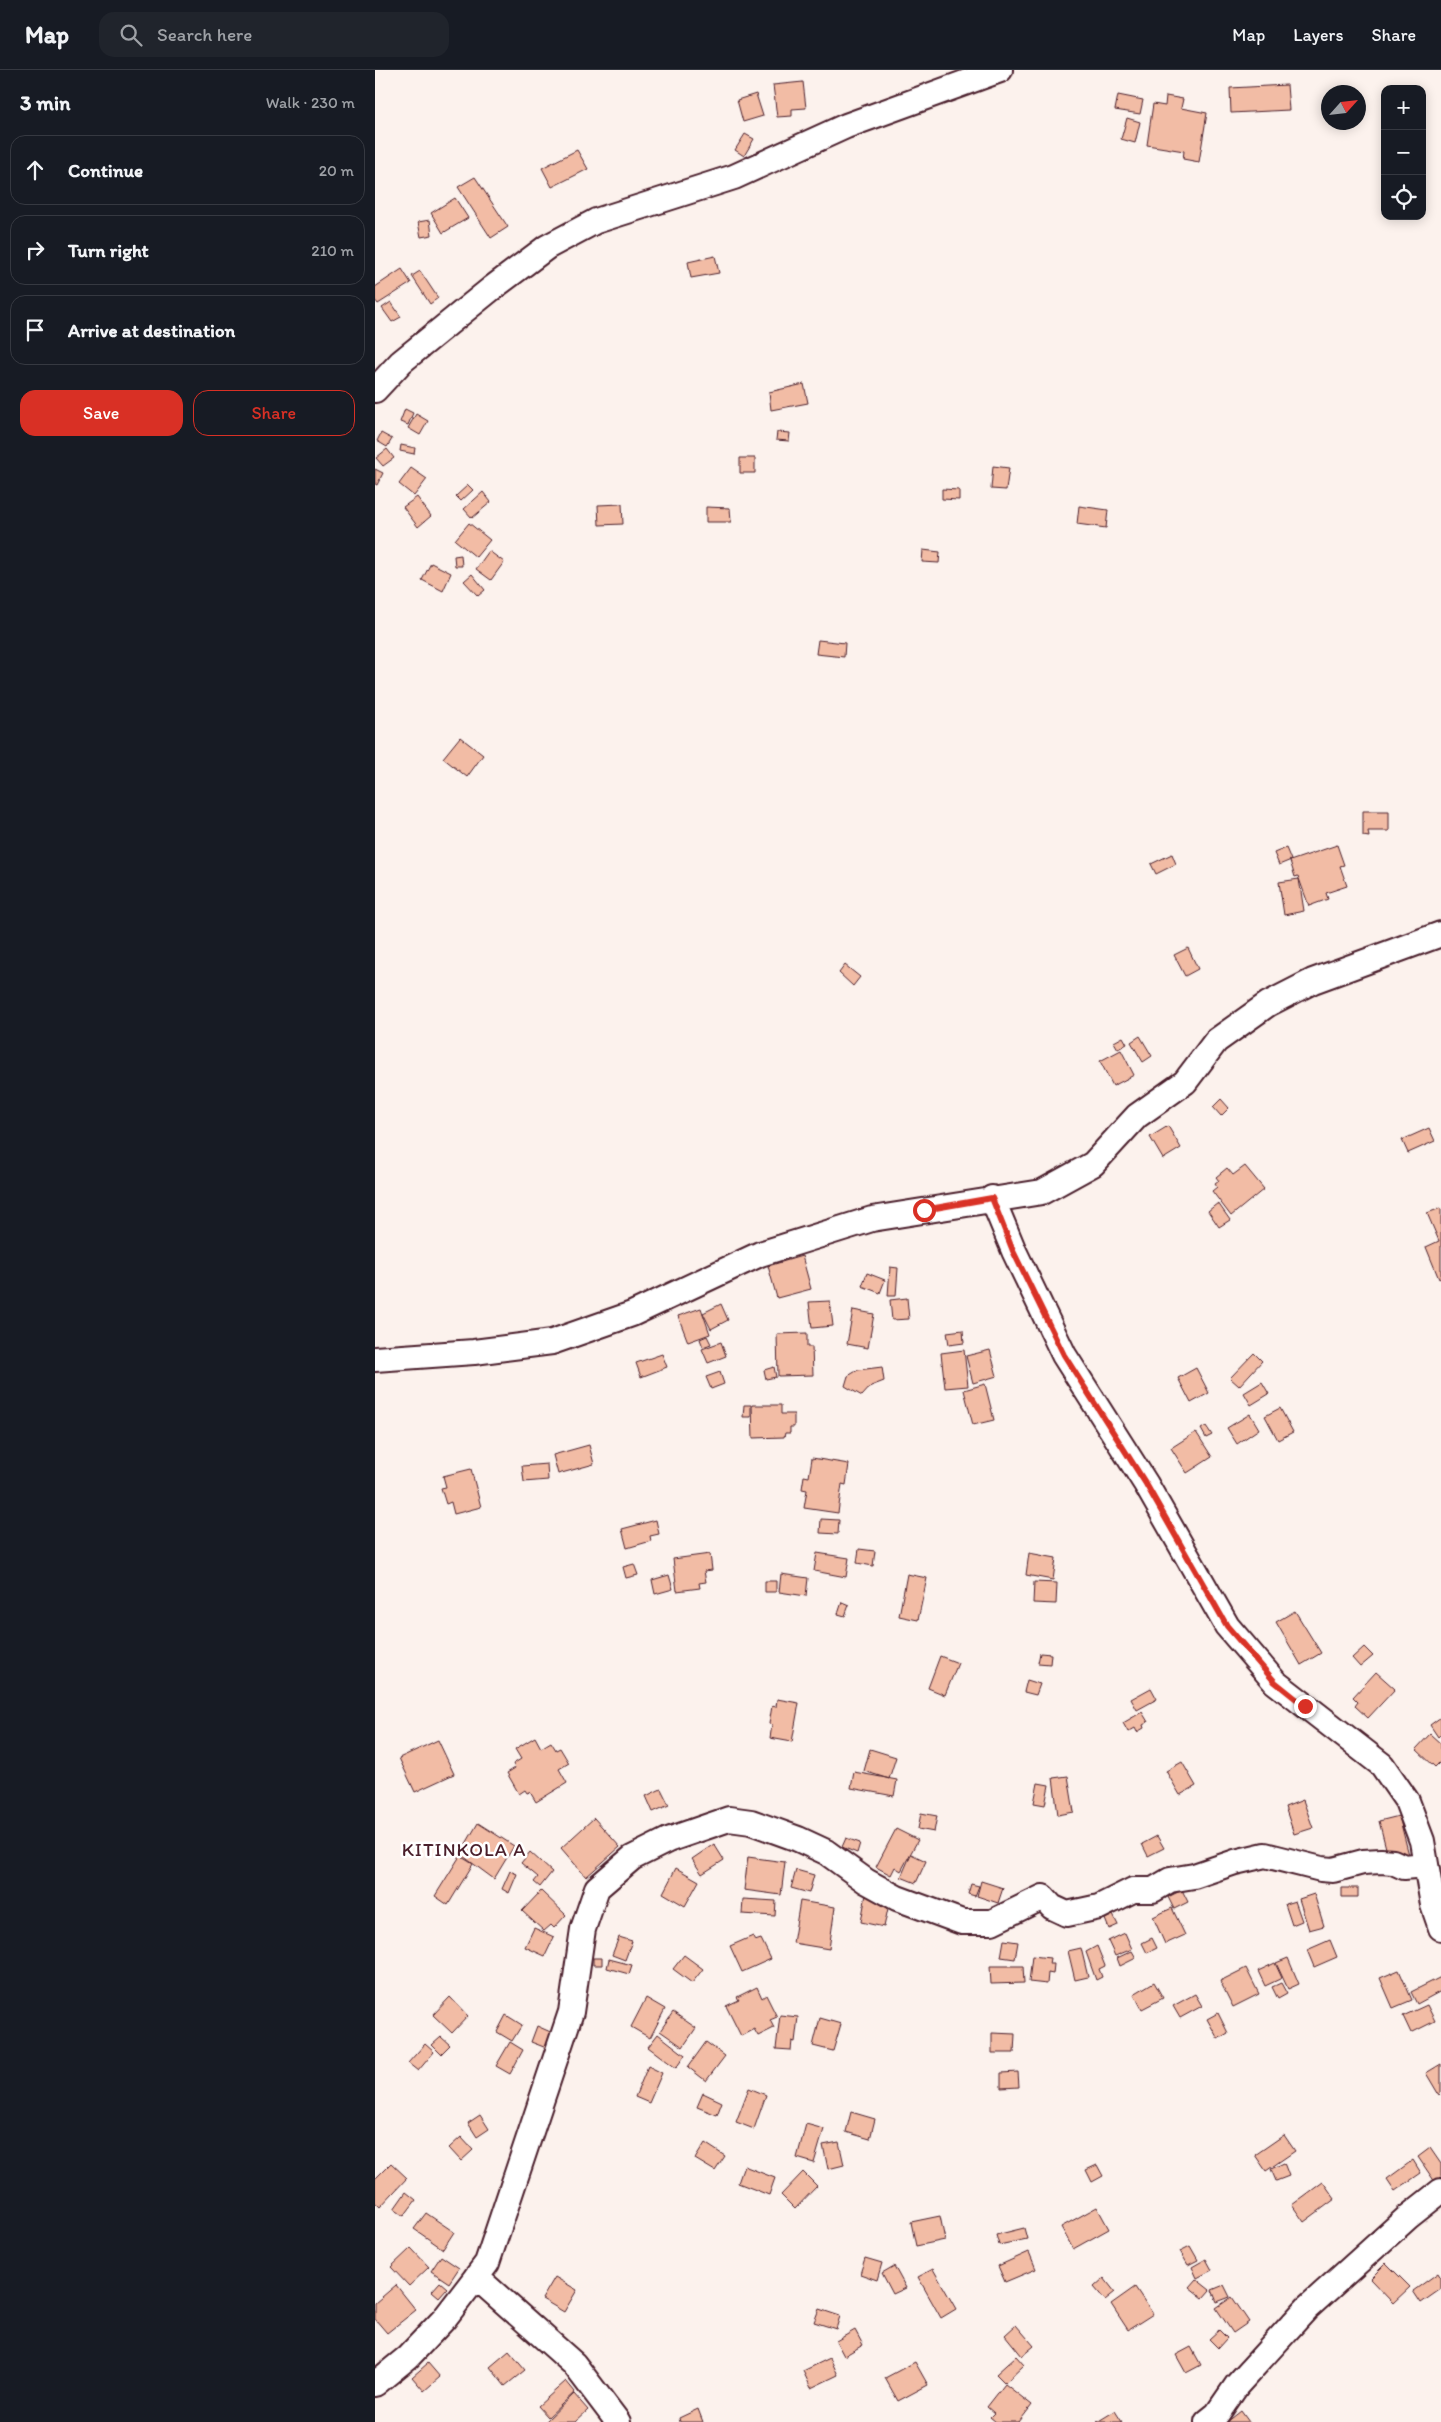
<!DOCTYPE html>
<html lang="en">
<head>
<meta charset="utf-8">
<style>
	body { margin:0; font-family:Itim,sans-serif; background:#20242c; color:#f1f3f6 }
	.controls { position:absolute; right:15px; top:15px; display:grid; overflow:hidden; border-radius:10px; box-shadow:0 2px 12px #0003 }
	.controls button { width:45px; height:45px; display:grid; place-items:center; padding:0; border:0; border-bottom:1px solid #363941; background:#171b24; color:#f1f3f6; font:25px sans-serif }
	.compass { position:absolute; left:946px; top:15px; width:45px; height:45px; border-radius:50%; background:#171b24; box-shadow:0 2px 12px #0003; rotate:63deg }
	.stop { position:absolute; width:15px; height:15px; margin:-11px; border:4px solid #d93025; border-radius:50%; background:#fff }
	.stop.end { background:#d93025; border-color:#fff; box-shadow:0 1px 5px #0008 }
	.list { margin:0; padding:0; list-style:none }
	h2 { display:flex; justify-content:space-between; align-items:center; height:65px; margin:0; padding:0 20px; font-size:21px }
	h2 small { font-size:16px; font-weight:400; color:#9ea1a6 }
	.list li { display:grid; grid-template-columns:32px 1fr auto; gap:15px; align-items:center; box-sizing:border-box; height:70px; margin:0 10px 10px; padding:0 10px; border:1px solid #363941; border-radius:15px }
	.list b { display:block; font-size:19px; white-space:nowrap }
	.list em { font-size:16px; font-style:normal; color:#9ea1a6 }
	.actions { display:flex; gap:10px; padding:15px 20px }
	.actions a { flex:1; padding:11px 0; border:1px solid #d93025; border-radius:15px; text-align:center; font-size:18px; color:#d93025 }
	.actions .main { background:#d93025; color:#fff }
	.icon { flex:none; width:28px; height:28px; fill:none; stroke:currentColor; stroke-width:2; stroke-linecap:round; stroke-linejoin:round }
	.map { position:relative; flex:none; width:1066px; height:2352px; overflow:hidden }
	header { display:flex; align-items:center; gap:30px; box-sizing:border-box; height:70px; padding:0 25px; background:#171b24; border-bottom:1px solid #363941 }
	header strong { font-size:24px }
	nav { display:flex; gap:28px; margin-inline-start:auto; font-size:18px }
	.search { width:350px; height:45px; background:#20242c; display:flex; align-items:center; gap:12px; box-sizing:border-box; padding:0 18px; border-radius:15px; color:#9ea1a6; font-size:19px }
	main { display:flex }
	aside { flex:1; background:#171b24 }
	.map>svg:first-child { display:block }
	.building { fill:#f2bca5; stroke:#4a1f2b }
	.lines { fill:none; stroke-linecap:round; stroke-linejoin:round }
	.minor-casing { stroke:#4a1f2b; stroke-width:28 }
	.minor { stroke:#fff; stroke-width:24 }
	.route { stroke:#d93025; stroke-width:6 }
	.labels { text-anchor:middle; stroke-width:5; stroke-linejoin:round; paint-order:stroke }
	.quarter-label { font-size:19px; letter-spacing:1px; fill:#4a1f2b; stroke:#fff }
</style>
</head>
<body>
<header>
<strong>Map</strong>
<div class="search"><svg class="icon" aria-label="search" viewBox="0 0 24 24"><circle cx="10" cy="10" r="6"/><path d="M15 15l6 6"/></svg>Search here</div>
<nav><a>Map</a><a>Layers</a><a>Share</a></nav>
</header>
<main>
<aside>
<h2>3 min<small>Walk · 230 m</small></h2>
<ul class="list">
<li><svg class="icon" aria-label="ahead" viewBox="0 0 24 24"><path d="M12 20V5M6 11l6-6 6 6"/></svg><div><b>Continue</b></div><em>20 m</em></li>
<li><svg class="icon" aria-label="right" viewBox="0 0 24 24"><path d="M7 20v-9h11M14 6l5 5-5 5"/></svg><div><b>Turn right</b></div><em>210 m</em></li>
<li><svg class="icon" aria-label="arrive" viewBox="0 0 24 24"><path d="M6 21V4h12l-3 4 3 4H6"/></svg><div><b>Arrive at destination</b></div></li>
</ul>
<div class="actions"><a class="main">Save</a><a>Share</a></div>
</aside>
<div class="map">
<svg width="1066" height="2352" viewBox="0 0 1066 2352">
	<rect width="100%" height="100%" fill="#fcf2ed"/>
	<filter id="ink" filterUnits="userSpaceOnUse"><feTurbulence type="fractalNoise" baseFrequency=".02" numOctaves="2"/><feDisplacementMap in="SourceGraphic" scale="10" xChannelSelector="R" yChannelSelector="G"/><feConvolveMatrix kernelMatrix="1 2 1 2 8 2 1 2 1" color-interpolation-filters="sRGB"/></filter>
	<g filter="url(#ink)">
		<!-- building -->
		<path class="building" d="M428,12L431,38L417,39V46L402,47L398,15Z
			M912,15L914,40L856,43L855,18Z
			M381,24L388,46L368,52L362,30Z
			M743,25L768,30L765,44L740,40Z
			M791,26L808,29L806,38L832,43L824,92L808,89L809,81L772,75L778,34L790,36Z
			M752,48L765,52L760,73L746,69Z
			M370,64L379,69L369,86L360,80Z
			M202,80L213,99L177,117L167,98Z
			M100,107L133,157L116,168L83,117Z
			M80,128L93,148L68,163L56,143Z
			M55,150L57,165L46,167L43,152Z
			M340,186L344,203L316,208L313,192Z
			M27,199L36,213L3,234L0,230V217Z
			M45,201L63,228L55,234L37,206Z
			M16,232L26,247L17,252L7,238Z
			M429,314L433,333L396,340L394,322Z
			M30,339L38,343L33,355L25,352Z
			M41,344L53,351L45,365L33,358Z
			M402,362L415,363L414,371L401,370Z
			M6,363L17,369L12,377L2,371Z
			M26,375L40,378L39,384L25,381Z
			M12,379L19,388L8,396L1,388Z
			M365,388H380V403H365Z
			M618,396L634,398L631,420L616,419Z
			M36,398L52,409L39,426L24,414Z
			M0,399L8,403L2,415L0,414Z
			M93,415L98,420L86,431L81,426Z
			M567,419L584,420V430L567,429Z
			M108,422L116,432L97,448L89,439Z
			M42,427L56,446L43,457L28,437Z
			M247,434L248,454L224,455L223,435Z
			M704,436L733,440L731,458L702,454Z
			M331,437L355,438L356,452H331Z
			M94,453L115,470L101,487L80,470Z
			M548,480L565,482L564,493L547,492Z
			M114,481L129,492L116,510L101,499Z
			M86,485L87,496H80L79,486Z
			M56,493L76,503L68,521L47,510Z
			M97,504L110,520L103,526L89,511Z
			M443,570L470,573L469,587L441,584Z
			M85,667L108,685L92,707L68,688Z
			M988,741H1014V761H993L994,767L988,766Z
			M962,775L969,795L965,796L972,816L951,823L953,829L934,836L923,806L920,807L915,791Z
			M911,778L916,790L904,795L899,783Z
			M797,784L801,794L781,804L776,794Z
			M924,809L929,841L909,845L904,812Z
			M813,878L823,899L810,906L799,885Z
			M470,895L485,907L478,916L464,903Z
			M765,966L777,986L768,992L756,972Z
			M748,967L752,974L743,979L739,972Z
			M746,980L759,1005L738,1016L725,991Z
			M846,1029L854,1038L846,1046L838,1037Z
			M793,1056L806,1078L788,1089L775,1067Z
			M1054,1058L1060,1071L1033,1083L1027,1070Z
			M870,1096L889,1119L856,1146L837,1121L842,1117L840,1114L844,1111L841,1107L852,1098L858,1105Z
			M843,1133L855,1150L844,1157L833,1141Z
			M1066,1138V1208L1064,1209L1051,1177L1064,1171L1052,1143Z
			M427,1186L436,1219L402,1228L393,1196Z
			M515,1197L523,1198L521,1226H513Z
			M492,1203L510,1210L505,1223L487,1216Z
			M532,1228L534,1249L517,1250L515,1230Z
			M455,1231L458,1256L437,1258L434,1232Z
			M346,1234L353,1250L336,1259L328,1243Z
			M326,1238L335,1264L313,1272L303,1246Z
			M478,1240L499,1244L493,1278L472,1274Z
			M588,1260L589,1273L574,1275L572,1262Z
			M432,1263V1277H437L438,1305L403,1306L402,1264Z
			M332,1266L336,1274L328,1277L325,1269Z
			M346,1272L351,1286L333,1293L327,1279Z
			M589,1280L593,1316L570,1318L566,1283Z
			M615,1280L622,1306L598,1313L591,1286Z
			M879,1283L887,1291L864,1316L855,1308Z
			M287,1284L292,1297L266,1307L261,1293Z
			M399,1297L401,1307L391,1309L389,1300Z
			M507,1297L509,1311L496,1316L487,1326L470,1316L473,1306L483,1300Z
			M821,1298L834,1323L816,1333L803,1308Z
			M345,1302L349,1314L336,1319L331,1307Z
			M887,1312L894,1324L876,1335L869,1323Z
			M610,1314L619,1350L598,1355L589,1320Z
			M369,1335H376V1347H368Z
			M377,1335H406V1344H419V1357H415V1363H410L409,1367L378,1368Z
			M905,1338L918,1362L903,1370L890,1346Z
			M875,1344L884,1359L862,1374L852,1358Z
			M831,1356L837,1365L831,1368L826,1359Z
			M821,1362L837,1387L812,1403L796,1378Z
			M214,1375L219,1394L183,1404L178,1385Z
			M437,1388L474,1394L471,1415L467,1414L463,1443L429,1438L432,1420L427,1419L429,1406L434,1407Z
			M172,1394L173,1410L149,1412L147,1396Z
			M96,1399L106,1437L79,1444L76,1432L71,1434L66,1418L71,1417L68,1406Z
			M446,1449L464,1450L463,1464L445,1463Z
			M281,1450L284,1464L275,1466L276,1471L252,1478L247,1459Z
			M484,1479L500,1481L498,1496L482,1493Z
			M442,1483L474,1488L471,1507L439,1501Z
			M654,1483L681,1488L678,1510L651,1505Z
			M335,1484L337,1500L329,1501L331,1512L324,1513L325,1518L302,1521L298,1489Z
			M259,1494L263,1505L251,1508L248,1497Z
			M406,1504L433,1508L431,1526L404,1522Z
			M532,1504L552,1508L543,1550L524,1546Z
			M294,1505L298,1519L280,1524L277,1510Z
			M390,1511H401V1522H390Z
			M659,1512L682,1513L681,1534L658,1533Z
			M467,1532L474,1535L470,1546L463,1544Z
			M920,1541L946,1583L926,1595L901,1552Z
			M989,1577L998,1586L985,1597L977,1588Z
			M665,1583L676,1584L675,1594L663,1593Z
			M565,1586L583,1593L570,1625L553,1618Z
			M1001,1602L1020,1619L993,1648L980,1636L983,1632L978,1627Z
			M652,1610L665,1614L661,1625L649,1622Z
			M776,1618L782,1629L762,1640L756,1629Z
			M402,1629L424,1633L417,1672L395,1668L397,1655L394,1654L397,1636L401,1637Z
			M767,1642L773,1652L768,1655L769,1658L762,1662L760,1658L753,1662L748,1653Z
			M1066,1647V1664L1063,1667L1055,1655Z
			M1055,1664L1066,1674V1691L1060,1697L1041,1679Z
			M160,1667L166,1678L176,1672L181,1680L185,1678L194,1693L184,1699L192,1713L161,1732L155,1722L152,1723L150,1720L144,1724L132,1703L140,1698L138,1694L146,1689L140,1679Z
			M63,1670L79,1704L40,1722L24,1688Z
			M495,1679L521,1687L514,1709L489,1701Z
			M807,1692L821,1716L805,1725L791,1701Z
			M479,1702L522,1710L519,1726L476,1718Z
			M693,1706L699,1742L683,1745L678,1708Z
			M663,1713L674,1715L670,1735L659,1733Z
			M286,1719L294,1735L278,1742L271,1726Z
			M928,1730L938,1758L919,1764L910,1737Z
			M546,1743L562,1746L559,1762L543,1759Z
			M1024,1746L1035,1789L1015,1794L1004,1751Z
			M219,1748L245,1777L211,1807L186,1778Z
			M103,1753L139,1776L119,1809L85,1784Z
			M521,1759L543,1770L526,1801L520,1797L516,1805L501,1797Z
			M782,1766L789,1778L773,1786L767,1774Z
			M471,1768L485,1773L482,1783L467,1777Z
			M339,1774L349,1790L327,1804L317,1789Z
			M155,1782L177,1802L165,1817L159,1812L163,1807L146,1793Z
			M536,1784L551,1791L541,1813L526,1807Z
			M85,1786L98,1794L73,1835L60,1826Z
			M373,1787L410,1792L406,1825L369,1820Z
			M301,1798L324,1811L310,1836L288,1823Z
			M421,1800L439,1805L434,1823L416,1818Z
			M135,1801L142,1804L134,1823L127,1819Z
			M606,1811L628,1818L623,1833L602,1826Z
			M596,1814L604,1816L600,1826L593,1824Z
			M967,1818H983V1827H967Z
			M807,1820L813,1832L799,1839L793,1827Z
			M166,1821L191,1845L179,1858L176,1855L169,1861L147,1841Z
			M491,1824L515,1829L509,1857L486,1852Z
			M939,1824L949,1856L934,1860L924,1829Z
			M368,1829L401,1831L400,1846L367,1844Z
			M425,1831L460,1837L454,1879L418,1873Z
			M920,1831L927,1851L917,1855L910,1834Z
			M797,1838L810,1865L790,1874L778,1847Z
			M738,1845L743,1855L734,1859L730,1849Z
			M159,1858L179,1867L170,1886L150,1877Z
			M750,1863L757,1879L740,1886L733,1871Z
			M378,1866L380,1871L386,1869L396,1889L367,1902L355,1876Z
			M244,1867L257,1871L250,1890L237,1885Z
			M777,1868L782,1878L772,1883L767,1873Z
			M629,1870L643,1872L640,1889L626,1887Z
			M955,1870L962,1887L939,1897L932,1880Z
			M722,1876L730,1896L724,1899L727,1907L721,1910L711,1882Z
			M706,1878L713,1907L700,1910L693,1881Z
			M757,1881L761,1888L745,1896L742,1888Z
			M309,1885L328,1899L317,1913L298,1899Z
			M657,1886L675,1888L674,1894H679L678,1904L673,1903L672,1914L654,1912Z
			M218,1888H227V1895H218Z
			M913,1888L924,1914L913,1919L901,1893Z
			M234,1889L257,1895L254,1904L232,1898Z
			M900,1893L907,1908L890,1916L883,1901Z
			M615,1896H648L649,1913L616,1914Z
			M871,1898L884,1924L858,1937L845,1911Z
			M1024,1900L1037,1930L1018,1938L1005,1908Z
			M1066,1907V1921L1042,1934L1036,1922Z
			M779,1912L788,1928L767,1939L759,1924Z
			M906,1913L912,1924L903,1929L897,1917Z
			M382,1917L387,1928L391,1925L402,1947L395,1950L399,1958L383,1966L379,1959L366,1966L351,1936L364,1930L362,1927Z
			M820,1924L827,1936L805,1948L798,1936Z
			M75,1927L93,1946L77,1963L58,1945Z
			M271,1928L290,1939L275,1968L256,1957Z
			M1052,1935L1060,1951L1036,1963L1028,1946Z
			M298,1942L321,1958L308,1977L285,1961Z
			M843,1943L853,1963L843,1969L832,1949Z
			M131,1945L147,1955L137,1971L122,1962Z
			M405,1945L423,1947L420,1972L417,1971L416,1980L401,1979Z
			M445,1948L466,1954L458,1981L438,1976Z
			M162,1956L180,1964L174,1979L156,1972Z
			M617,1963L640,1964L639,1983H617Z
			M283,1964L310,1985L301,1998L273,1977Z
			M66,1967L75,1975L66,1984L57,1975Z
			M135,1972L148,1980L135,2004L121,1996Z
			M331,1972L350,1986L331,2011L313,1997Z
			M50,1974L59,1982L43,2001L33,1993Z
			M1066,1994V2023L1064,2025L1051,2003Z
			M273,1996L287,2003L274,2033L260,2027Z
			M643,2002L644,2017L626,2018V2003Z
			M374,2018L391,2025L379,2059L361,2052Z
			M328,2023L347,2032L342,2045L322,2037Z
			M476,2042L500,2049L495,2069L471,2062Z
			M105,2045L114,2059L102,2067L93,2053Z
			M431,2054L449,2059L439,2093L422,2088Z
			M909,2065L920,2081L891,2101L880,2085Z
			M86,2067L98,2080L86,2091L74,2078Z
			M464,2072L469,2095L453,2099L448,2075Z
			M330,2073L350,2086L340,2101L320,2089Z
			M1055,2078L1066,2094V2108L1060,2112L1043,2087Z
			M1038,2090L1046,2103L1020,2121L1012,2109Z
			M16,2093L32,2108L5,2137L0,2132V2109Z
			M909,2093L914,2106L901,2111L896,2099Z
			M722,2095L728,2106L717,2112L711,2100Z
			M369,2096L400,2108L394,2125L363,2113Z
			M428,2102L442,2116L420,2139L406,2125Z
			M948,2112L960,2129L929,2152L917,2135Z
			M31,2122L41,2130L29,2146L19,2139Z
			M722,2137L734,2159L698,2179L686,2157Z
			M51,2143L79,2162L68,2179L39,2159Z
			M565,2146L570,2170L541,2176L536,2152Z
			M649,2158L652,2169L624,2175L621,2165Z
			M815,2176L823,2190L813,2195L805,2181Z
			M36,2178L54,2197L34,2216L16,2197Z
			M654,2182L661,2199L630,2212L623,2196Z
			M66,2186L84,2198L74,2213L56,2201Z
			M490,2188L507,2193L502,2210L485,2204Z
			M831,2189L837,2200L822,2208L817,2197Z
			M1011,2193L1035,2217L1018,2233L995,2209Z
			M519,2196L531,2218L518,2224L507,2203Z
			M558,2199L581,2239L566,2248L543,2207Z
			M1063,2203L1066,2208V2219L1046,2233L1038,2221Z
			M180,2207L202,2220L189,2242L167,2229Z
			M729,2208L740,2222L730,2230L719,2217Z
			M821,2209L835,2220L828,2228L814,2217Z
			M65,2212L72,2218L64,2227L57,2221Z
			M21,2215L41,2240L12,2263L0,2249V2233Z
			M849,2215L855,2227L842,2232L837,2220Z
			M760,2217L778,2244L753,2260L736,2234Z
			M857,2227L874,2252L858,2263L841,2238Z
			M444,2239L465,2246L461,2259L439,2252Z
			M641,2255L659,2276L647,2286L630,2265Z
			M480,2260L488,2275L469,2286L461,2271Z
			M844,2260L852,2268L843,2278L834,2269Z
			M816,2277L826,2295L811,2303L801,2285Z
			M134,2281L150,2300L130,2316L115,2297Z
			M641,2286L649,2295L630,2313L621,2304Z
			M455,2288L463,2305L436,2318L428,2301Z
			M540,2292L553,2315L523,2331L510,2308Z
			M53,2293L65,2307L49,2321L37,2307Z
			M191,2311L200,2322L173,2347L163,2336Z
			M630,2314L657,2335L644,2352H621L615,2347L619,2343L612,2337Z
			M199,2324L213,2340L200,2352H172L171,2351Z
			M323,2339L328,2352H305L304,2348Z
			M740,2341L747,2352H722Z
			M866,2341L874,2352H852Z"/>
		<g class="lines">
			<defs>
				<path id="minor" d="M0,320L26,292L116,219L172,177L221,151L359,107L471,56L625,0
					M617,1128L639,1181L689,1285L771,1414L852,1556L900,1612L1007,1695L1032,1731L1047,1771L1058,1835L1066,1858
					M0,1289L99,1282L177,1272L257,1244L385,1184L497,1149L667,1122L718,1094L762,1046L810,1012L841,971L893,934L938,911L1066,864
					M101,2207L199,2294L243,2352
					M0,2314L33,2287L69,2249L112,2193L196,1942L208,1859L222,1818L257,1788L293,1770L354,1749L376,1752L423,1769L451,1782L491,1811L522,1828L587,1852H617L668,1827L677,1837L692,1844L724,1837L758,1820H778L795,1810L819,1806L860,1792L890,1785L946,1799L958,1800L988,1792L1006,1791L1018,1792L1029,1797L1051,1795
					M832,2352L842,2344L862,2315L932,2238L1033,2147L1066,2121"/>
			</defs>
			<!-- minor casing -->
			<use href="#minor" class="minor-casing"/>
			<!-- minor -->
			<use href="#minor" class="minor"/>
		</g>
	</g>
	<g class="lines" filter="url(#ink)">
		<!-- route -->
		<path class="route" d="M549,1140L617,1128L638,1181L689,1285L771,1414L852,1556L900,1612L930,1636"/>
	</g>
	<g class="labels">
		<!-- quarter labels -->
		<g class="quarter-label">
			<text x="89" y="1786">KITINKOLA A</text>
		</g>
	</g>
</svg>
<div class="controls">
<button>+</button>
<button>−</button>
<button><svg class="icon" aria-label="locate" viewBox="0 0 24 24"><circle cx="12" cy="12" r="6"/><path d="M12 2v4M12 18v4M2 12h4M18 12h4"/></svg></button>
</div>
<svg class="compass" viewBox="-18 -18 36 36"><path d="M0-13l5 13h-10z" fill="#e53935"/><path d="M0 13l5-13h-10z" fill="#9ea1a6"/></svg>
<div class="stop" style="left:549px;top:1140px"></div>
<div class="stop end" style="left:930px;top:1636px"></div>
</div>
</main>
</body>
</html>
